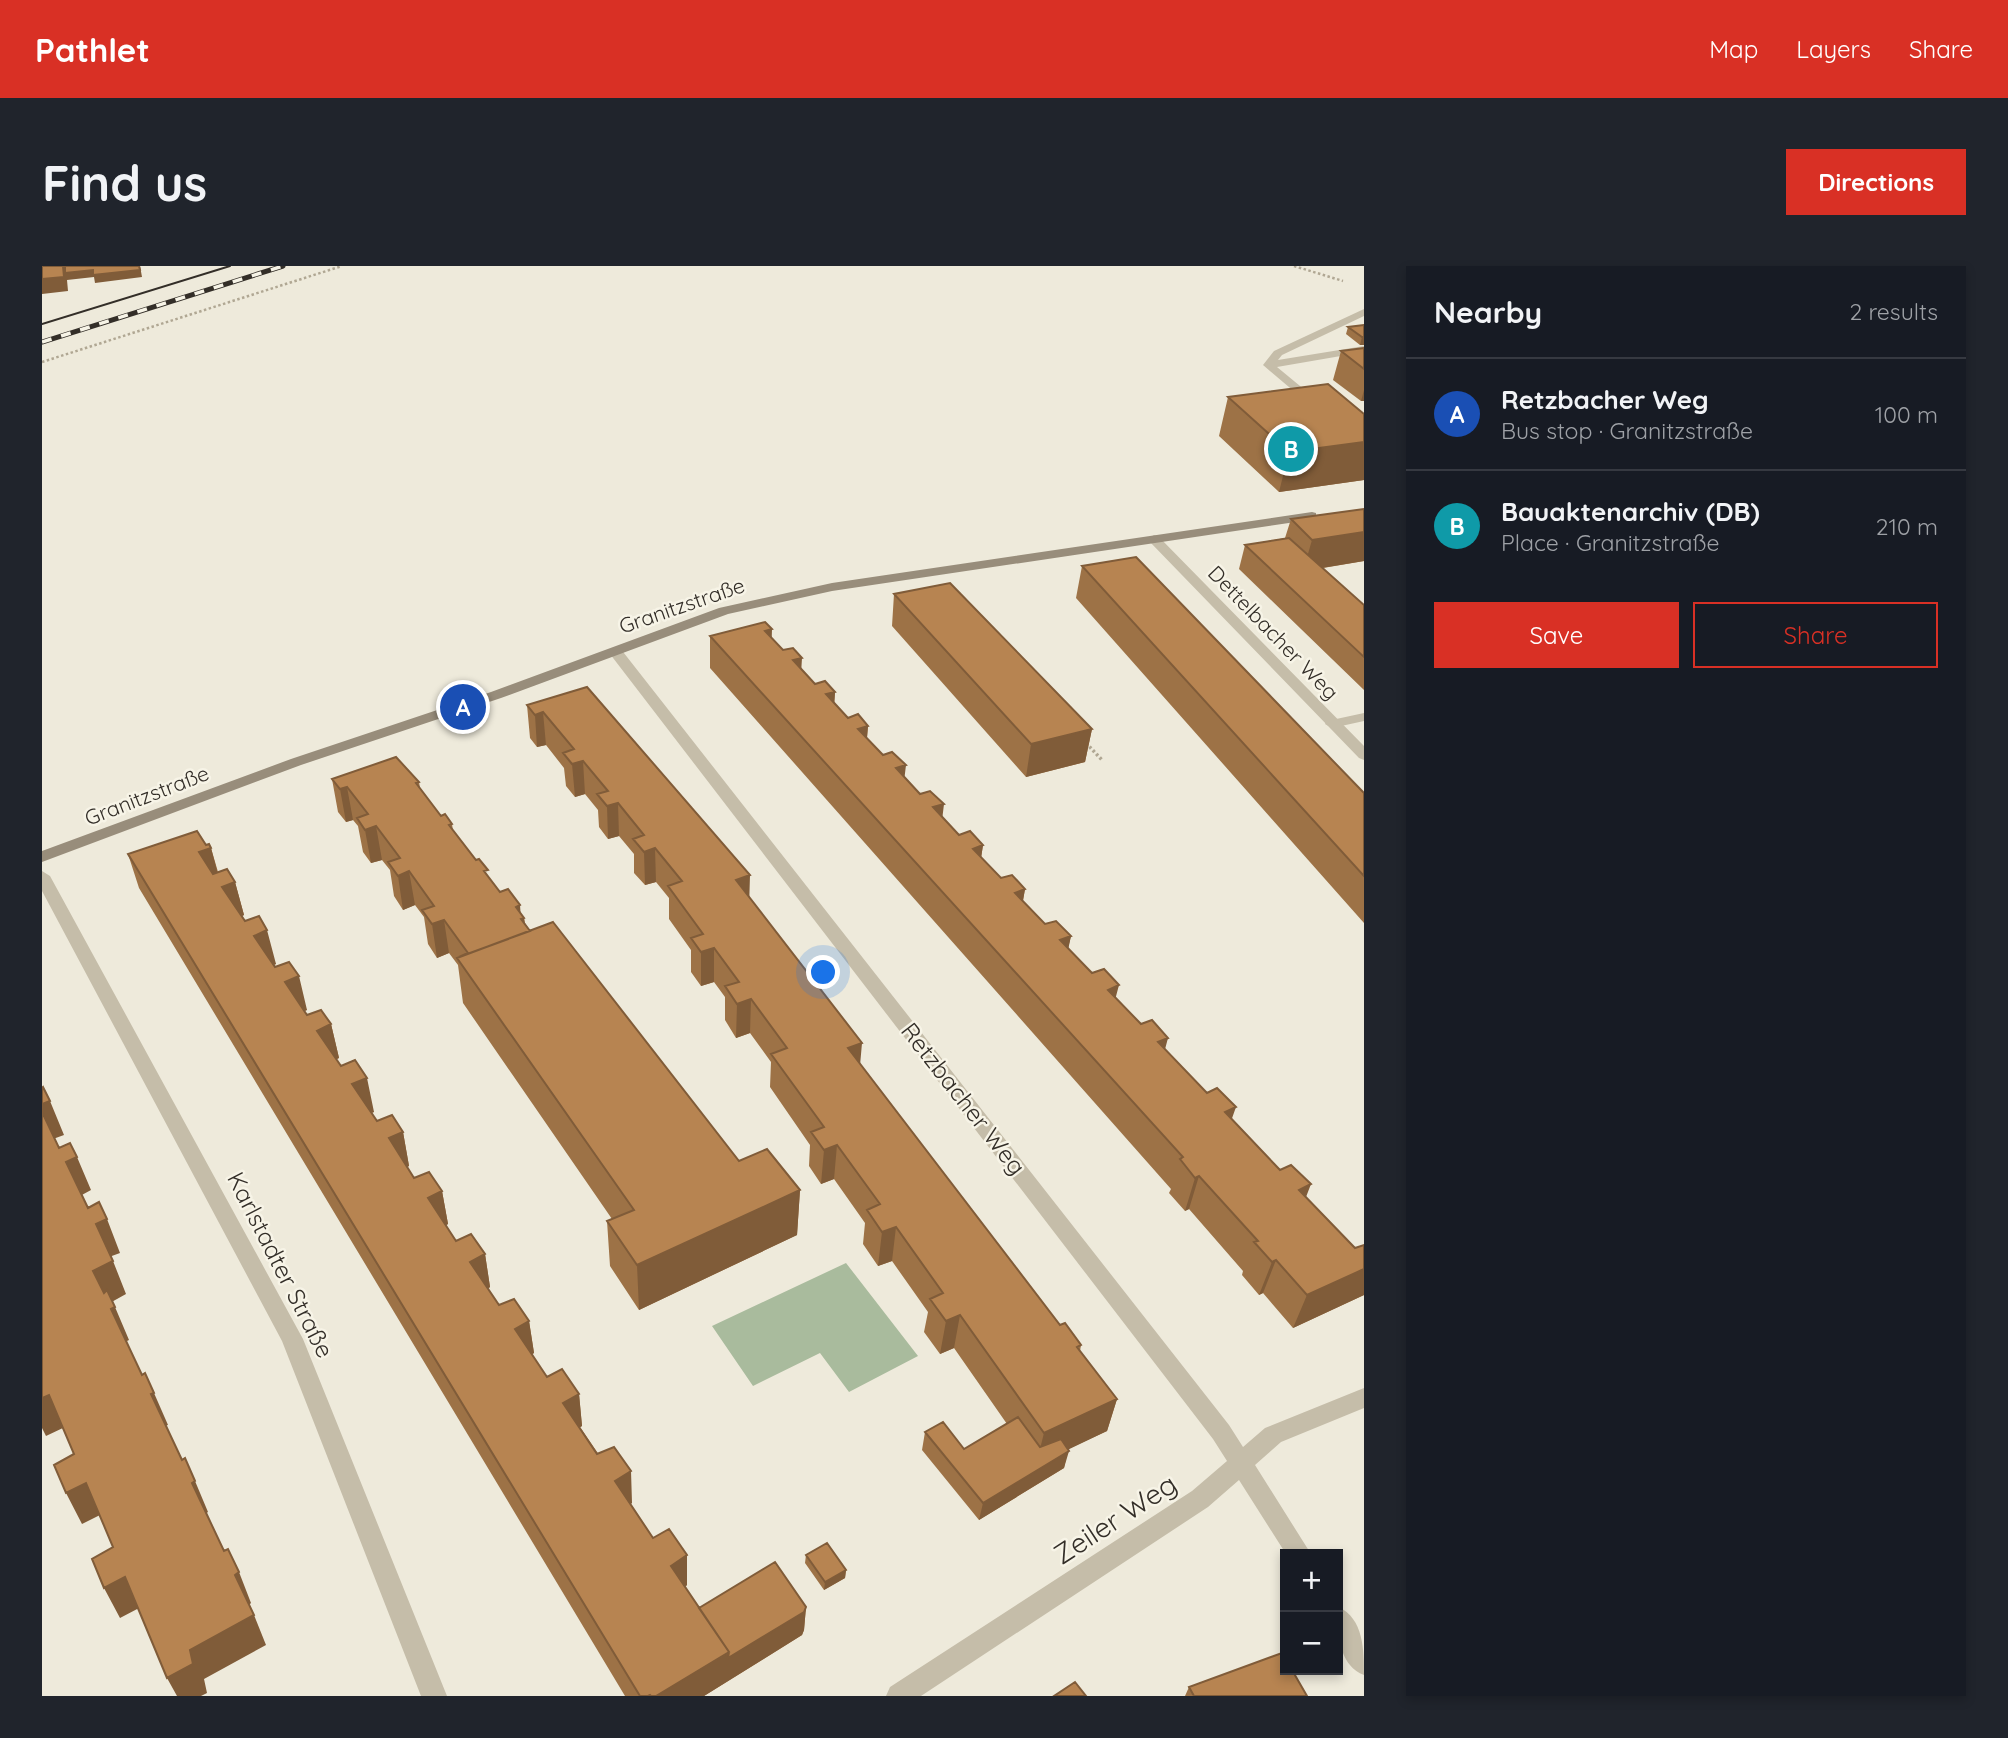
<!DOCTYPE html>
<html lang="en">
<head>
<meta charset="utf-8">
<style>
	body { margin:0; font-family:Quicksand,sans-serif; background:#20242c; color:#f1f3f6 }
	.controls { position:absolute; right:21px; bottom:21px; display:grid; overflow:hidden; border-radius:0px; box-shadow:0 4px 10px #0003 }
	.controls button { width:63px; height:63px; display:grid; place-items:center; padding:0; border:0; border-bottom:2px solid #363941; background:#171b24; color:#f1f3f6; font:35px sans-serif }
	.you { position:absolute; left:782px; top:707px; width:24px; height:24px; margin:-18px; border:5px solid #fff; border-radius:50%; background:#1a73e8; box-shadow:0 0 0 10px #1a73e833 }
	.badge { display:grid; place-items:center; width:46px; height:46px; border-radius:50%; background:#d93025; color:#fff; font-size:23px; font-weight:700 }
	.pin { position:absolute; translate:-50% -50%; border:4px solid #fff; box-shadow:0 2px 7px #0006 }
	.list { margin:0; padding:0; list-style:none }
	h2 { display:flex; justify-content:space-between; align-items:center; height:91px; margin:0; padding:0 28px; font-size:30px }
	h2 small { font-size:23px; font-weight:400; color:#9ea1a6 }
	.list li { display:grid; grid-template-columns:46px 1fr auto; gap:21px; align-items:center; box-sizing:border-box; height:112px; padding:0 28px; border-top:2px solid #363941 }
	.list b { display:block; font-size:26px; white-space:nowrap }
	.list p { margin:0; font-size:23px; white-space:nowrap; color:#9ea1a6 }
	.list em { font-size:23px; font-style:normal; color:#9ea1a6 }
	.actions { display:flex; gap:14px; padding:21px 28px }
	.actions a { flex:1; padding:16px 0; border:2px solid #d93025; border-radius:0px; text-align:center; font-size:24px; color:#d93025 }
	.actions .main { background:#d93025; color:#fff }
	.map { position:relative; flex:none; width:1322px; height:1430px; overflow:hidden; border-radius:0px }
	header { display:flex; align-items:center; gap:42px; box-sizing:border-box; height:98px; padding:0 35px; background:#d93025; color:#fff }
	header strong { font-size:33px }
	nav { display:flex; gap:38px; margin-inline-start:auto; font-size:24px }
	.intro { display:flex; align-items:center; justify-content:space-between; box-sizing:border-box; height:168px; padding:0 42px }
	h1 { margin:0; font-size:49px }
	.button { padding:18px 32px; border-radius:0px; background:#d93025; color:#fff; font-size:24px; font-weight:700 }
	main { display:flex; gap:42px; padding:0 42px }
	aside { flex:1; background:#171b24; border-radius:0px; box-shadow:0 4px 10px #0003 }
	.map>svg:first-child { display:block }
	.green { fill:#a9bb9d }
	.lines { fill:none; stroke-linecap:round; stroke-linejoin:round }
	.path-far1 { stroke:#b0a793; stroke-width:2.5; stroke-dasharray:2.5 2.5; stroke-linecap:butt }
	.path { stroke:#b0a793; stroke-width:3.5; stroke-dasharray:2.5 2.5; stroke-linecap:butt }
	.lane { fill:#c5bda9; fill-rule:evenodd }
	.street { fill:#c5bda9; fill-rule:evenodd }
	.secondary { fill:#988d7b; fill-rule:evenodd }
	.tram { stroke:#332e28; stroke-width:2 }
	.rail-casing { stroke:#332e28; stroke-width:5 }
	.rail { stroke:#f7f4e7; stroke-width:3.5; stroke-dasharray:10; stroke-linecap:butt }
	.wall { fill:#9d7246 }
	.shaded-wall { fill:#805c39 }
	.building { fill:#b78451; stroke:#805c39; stroke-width:2 }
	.labels { text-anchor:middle; stroke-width:5; stroke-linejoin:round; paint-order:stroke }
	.far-street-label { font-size:21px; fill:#332e28; stroke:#f7f4e7 }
	.street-label { font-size:24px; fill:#332e28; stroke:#f7f4e7 }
	.near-street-label { font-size:28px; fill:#332e28; stroke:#f7f4e7 }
</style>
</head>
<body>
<header>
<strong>Pathlet</strong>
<nav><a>Map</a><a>Layers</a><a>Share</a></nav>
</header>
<div class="intro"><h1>Find us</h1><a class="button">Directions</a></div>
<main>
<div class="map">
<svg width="1322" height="1430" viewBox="0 0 1322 1430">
	<rect width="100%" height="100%" fill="#eeeadb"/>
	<!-- green -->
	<path class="green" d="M804,997L876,1090L807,1126L778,1087L711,1120L670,1060Z"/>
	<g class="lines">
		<!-- path-far1 -->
		<path class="path-far1" d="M1252,0L1301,15
			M0,96L300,0"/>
		<!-- path -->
		<path class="path" d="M1044,477L1060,494"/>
		<!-- lane -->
		<path class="lane" d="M1322,43V50L1240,89L1236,94L1322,80V86L1235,101L1275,134V138H1267L1221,99L1232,85Z
			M1322,447V455L1290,462L1283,458L1285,455Z"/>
		<!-- street -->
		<path class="street" d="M1112,269L1116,270L1322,480V494L1317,492L1108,276L1106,273Z
			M573,381L578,382L1187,1159L1201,1181L1223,1162L1322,1122V1142L1239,1176L1213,1199L1269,1288H1244L1197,1214L1166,1241L879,1430H844L848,1421L1150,1225L1185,1195L1171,1173L568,388L566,385Z
			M0,605L8,610L261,1073L405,1430H379L240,1075L0,625Z
			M1296,1341C1322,1352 1322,1385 1322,1409C1296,1399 1295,1365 1296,1341Z"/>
		<!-- secondary -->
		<path class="secondary" d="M1270,246L1274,247V253L790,325L686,348L459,432L259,499L0,596V585L249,493L449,426L677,342L790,317Z"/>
		<!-- tram -->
		<path class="tram" d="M0,58L188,0"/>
		<defs>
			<path id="rail" d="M0,76L241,0"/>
		</defs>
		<!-- rail casing -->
		<use href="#rail" class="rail-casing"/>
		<!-- rail -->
		<use href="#rail" class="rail"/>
	</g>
	<!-- wall -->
	<path class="wall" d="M1322,59V79H1318L1304,68L1306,61Z
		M1322,82V135H1319L1291,114L1299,85Z
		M1186,131L1322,176V214L1237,226L1177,170Z
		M1322,243V295L1281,302L1322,339V424L1197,303L1203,279L1243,272L1249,253Z
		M1040,300L1322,527V657L1034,332Z
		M852,328L1050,463L1043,496L984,511L850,360Z
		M668,370L729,372L773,418L793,426L792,438L806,452L826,460L825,472L917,569L941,579L939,592L959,612L983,623L981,635L1003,658L1029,670L1026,682L1313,982L1322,979V1029L1251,1062L1221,1027L1217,1029L1200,1009L1201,1005L1147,943L1143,945L1127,927L1129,923L668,402Z
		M545,421L708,632L818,798L1018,1059L1039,1079L1038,1085L1075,1133L1065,1165L1026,1183L1022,1202L937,1254L880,1184L883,1166L922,1183L965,1158L912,1082L898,1088L882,1066L886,1046L850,995L836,1000L821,978L823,957L792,913L779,918L767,900L768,879L728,821L729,796L708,767L694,772L683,754V731L672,716L659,720L649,706V684L627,653V632L614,616L603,619L592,607V588L577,570L566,573L557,561L556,544L543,528L533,531L524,520L522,502L504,479L495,481L488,472L485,439Z
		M290,513L377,516L378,522L399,550L410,558L411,565L458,626L479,648L482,652L483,657L488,665L697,895L758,924L755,969L597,1044L568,1000L565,955L570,953L421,737L416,699L407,687L395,692L386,678L382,651L373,639L361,644L352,630L348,604L340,594L329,597L321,586L316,560L311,554L304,556L296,546Z
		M164,579L169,582L176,606L193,616L202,649L200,650L234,698L232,699L265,744L262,745L265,749L289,758L297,792L294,793L332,846L329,847L335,855L361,866L367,900L365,901L372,912L400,925L406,958L404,959L414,975L443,988L448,1021L446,1023L457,1039L487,1055L492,1087L490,1088L505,1111L537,1128L540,1160L538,1161L590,1237L588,1238L611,1272L645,1289V1319L643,1321L657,1342L764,1341L762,1364L760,1369L662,1430H583L97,622L86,588Z
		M764,1289L804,1304L803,1312L782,1324L763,1297Z
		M1147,1421L1265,1430H1143Z"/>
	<!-- shaded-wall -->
	<path class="shaded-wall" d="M21,0L51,4L98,0L100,11L53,17L52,11L25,14L26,25L0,28V13Z
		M1320,71H1322V79H1318Z
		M1322,124V135H1319Z
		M1322,176V214L1237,226L1247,186Z
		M1322,266V295L1261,305L1270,274Z
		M730,363L729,395L723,365Z
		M760,392L758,424L751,394Z
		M793,426L791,458L784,428Z
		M501,446L504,479L495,481L493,449Z
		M826,460L823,493L816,463Z
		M1050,463L1043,496L984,511L989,478Z
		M541,495L543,528L533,531L530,498Z
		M864,499L860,532L854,502Z
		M305,521L311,554L304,556L298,523Z
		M576,537L577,570L566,573L565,540Z
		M902,538L898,571L891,541Z
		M334,560L340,594L329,597L323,564Z
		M941,579L936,612L931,583Z
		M169,582L178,616L166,620L157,586Z
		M613,582L614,616L603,619L602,586Z
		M367,605L373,639L361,644L356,610Z
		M708,609L707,643L694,614Z
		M193,616L202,649L189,655L180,621Z
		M983,623L977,656L973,627Z
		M478,639L479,653L482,652L485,677L495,674L498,707L441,729L424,704L423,700L482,678L481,673L477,675L474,641Z
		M402,654L407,687L395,692L390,658Z
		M225,664L234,698L220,703L212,670Z
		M1029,670L1022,703L1018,674Z
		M672,682V716L659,720V686Z
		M257,710L265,744L251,750L243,716Z
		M1077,719L1068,753L1066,724Z
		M709,733L708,767L694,772L695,738Z
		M289,758L297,792L283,799L275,765Z
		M1126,772L1117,806L1116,776Z
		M820,777L817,811L806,782Z
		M325,812L332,846L318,851L310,818Z
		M8,835L22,869L11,873L0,847V838Z
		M1194,841L1182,875L1183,846Z
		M361,866L367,900L353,906L347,872Z
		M795,879L792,913L779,918L782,884Z
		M35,891L49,924L38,930L24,896Z
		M1157,910L1147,943L1143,945L1153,912Z
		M1269,918L1256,952L1257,924Z
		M758,924L755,969L597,1044L595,999Z
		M400,925L406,958L392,966L386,932Z
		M65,953L78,987L67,991L54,958Z
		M854,961L850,995L836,1000L840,966Z
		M443,988L448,1021L434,1029L428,996Z
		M1234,994L1221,1027L1217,1029L1230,996Z
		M71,995L84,1028L66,1038L51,1005Z
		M1322,1003V1029L1251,1062L1265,1029Z
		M73,1041L87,1074L83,1076L69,1043Z
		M918,1049L912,1082L898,1088L904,1055Z
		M487,1055L492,1087L477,1096L473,1063Z
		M112,1127L126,1159L122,1160L109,1128Z
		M537,1128L540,1160L525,1169L521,1137Z
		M7,1129L23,1161L4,1170L0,1162V1132Z
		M1075,1133L1065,1165L994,1199L1002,1167Z
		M1027,1185L1022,1202L937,1254L941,1237Z
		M589,1205L590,1237L575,1246L573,1215Z
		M153,1215L166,1246L163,1248L150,1217Z
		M44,1217L60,1248L40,1258L24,1227Z
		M645,1289V1319L630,1330L629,1300Z
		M804,1304L803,1312L782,1324L783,1316Z
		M197,1306L209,1337L206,1340L193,1309Z
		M83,1311L99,1341L78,1352L62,1322Z
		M764,1341L762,1364L760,1369L662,1430H614Z
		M212,1349L224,1379L162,1413L165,1427L159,1430H135L125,1412L148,1384Z"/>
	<!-- building -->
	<path class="building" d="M0,0H21L22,11L0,13Z
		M23,0H97L98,4L51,9V4L23,7Z
		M1322,59V71H1320L1306,61Z
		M1322,82V103L1299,85Z
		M1286,118L1322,148V176L1247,186L1186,131Z
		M1322,243V266L1270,274L1249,253Z
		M1247,272L1322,339V391L1203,279Z
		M1094,291L1322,527V610L1040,300Z
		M908,317L1050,463L989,478L852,328Z
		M723,356L730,363L723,365L741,384L751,382L760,392L751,394L773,418L783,415L793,426L784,428L806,452L816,448L826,460L816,463L841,489L850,486L864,499L854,502L878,528L888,525L902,538L891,541L917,569L928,565L941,579L931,583L959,612L970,609L983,623L973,627L1003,658L1014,655L1029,670L1018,674L1050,707L1062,703L1077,719L1066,724L1099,758L1110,754L1126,772L1116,776L1165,827L1175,822L1194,841L1183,846L1238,904L1249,899L1269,918L1257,924L1313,982L1322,979V1003L1265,1029L1234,994L1230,996L1212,976L1216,975L1157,910L1153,912L1138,893L1141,891L668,370Z
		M545,421L708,609L694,614L820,777L806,782L1018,1059L1023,1057L1039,1079L1035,1081L1075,1133L1002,1167L918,1049L904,1055L888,1033L901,1027L854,961L840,966L825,944L838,938L795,879L782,884L769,866L782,861L729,788L745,782L709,733L695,738L683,720L697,716L672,682L659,686L649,672L661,668L626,620L640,615L613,582L602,586L591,573L602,569L576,537L565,540L555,528L566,525L541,495L530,498L521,487L532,483L501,446L493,449L485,439Z
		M354,491L377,516L374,517L399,550L403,548L410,558L407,559L434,594L437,593L446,604L442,605L458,626L466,623L478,639L474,641L482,652L479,653L488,665L417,691L426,687L402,654L390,658L380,644L392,640L367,605L356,610L346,596L358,592L334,560L323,564L315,552L326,548L305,521L298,523L290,513Z
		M155,565L164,579L167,578L169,582L157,586L171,608L185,603L193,616L180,621L203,655L217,650L225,664L212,670L233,701L247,696L257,710L243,716L265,749L279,744L289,758L275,765L299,800L313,794L325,812L310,818L335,855L350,849L361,866L347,872L372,912L387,906L400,925L386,932L414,975L429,968L443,988L428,996L457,1039L472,1033L487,1055L473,1063L505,1111L520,1103L537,1128L521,1137L555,1188L572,1181L589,1205L573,1215L611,1272L627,1263L645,1289L629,1300L687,1386L614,1430H609L608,1429L606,1430H598L86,588Z
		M511,656L697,895L725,883L758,924L595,999L565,955L592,944L415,692Z
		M1,821L8,835L0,838V822Z
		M0,846L17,882L28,877L35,891L24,896L46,942L57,936L65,953L54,958L71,995L51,1005L62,1027L65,1024L73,1041L69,1043L100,1109L103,1107L112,1127L109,1128L140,1194L143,1192L153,1215L150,1217L182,1285L186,1283L197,1306L193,1309L212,1349L148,1384L151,1398L125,1412L83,1311L62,1322L50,1293L71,1281L44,1217L24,1227L12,1199L32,1188L7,1129L0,1132Z
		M976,1151L998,1181L1019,1173L1027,1185L941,1237L883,1166L901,1156L922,1183Z
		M785,1277L804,1304L783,1316L764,1289Z
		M733,1296L764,1341L762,1346L686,1392L687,1386L657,1342Z
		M1240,1387L1243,1393V1404H1250L1265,1430H1152L1147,1421Z
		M1033,1416L1044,1430H1012Z"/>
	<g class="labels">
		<!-- far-street labels -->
		<g class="far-street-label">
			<text transform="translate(640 340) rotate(-19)" y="7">Granitzstraße</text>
			<text transform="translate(1231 367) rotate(46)" y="7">Dettelbacher Weg</text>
			<text transform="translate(105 530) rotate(-21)" y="7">Granitzstraße</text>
		</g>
		<!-- street labels -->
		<g class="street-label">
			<text transform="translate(921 833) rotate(52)" y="8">Retzbacher Weg</text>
			<text transform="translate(238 999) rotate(63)" y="8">Karlstadter Straße</text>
		</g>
		<!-- near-street labels -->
		<g class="near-street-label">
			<text transform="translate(1073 1253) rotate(-33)" y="10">Zeiler Weg</text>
		</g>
	</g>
</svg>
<div class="controls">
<button>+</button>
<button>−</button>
</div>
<div class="you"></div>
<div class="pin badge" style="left:421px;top:441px;background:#1a4fb4">A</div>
<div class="pin badge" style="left:1249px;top:183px;background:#0f9aa8">B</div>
</div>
<aside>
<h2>Nearby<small>2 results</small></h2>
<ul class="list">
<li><span class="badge" style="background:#1a4fb4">A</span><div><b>Retzbacher Weg</b><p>Bus stop · Granitzstraße</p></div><em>100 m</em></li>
<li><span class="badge" style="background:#0f9aa8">B</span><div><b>Bauaktenarchiv (DB)</b><p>Place · Granitzstraße</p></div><em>210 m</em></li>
</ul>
<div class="actions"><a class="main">Save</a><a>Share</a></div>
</aside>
</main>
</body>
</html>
